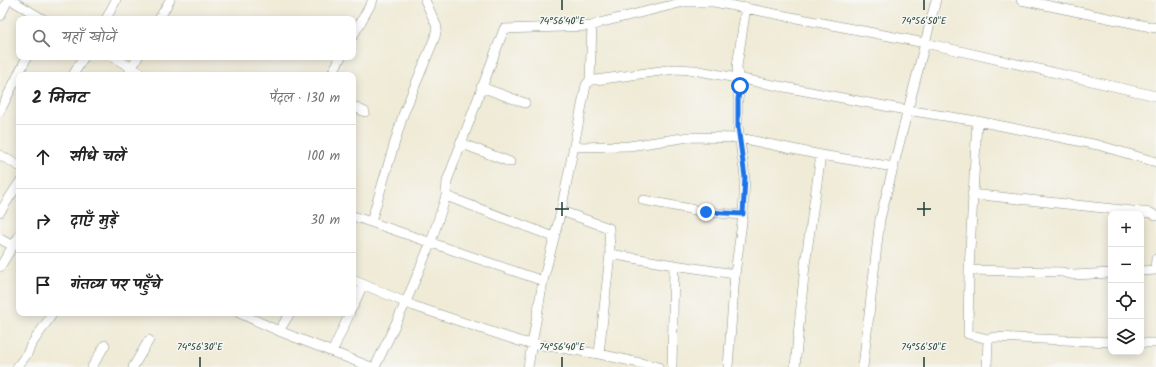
<!DOCTYPE html>
<html lang="hi">
<head>
<meta charset="utf-8">
<style>
	body { margin:0; font-family:Kalam,"Playpen Sans Deva",sans-serif; background:#f6f6f6; color:#222 }
	.controls { position:absolute; right:12px; bottom:12px; display:grid; overflow:hidden; border-radius:8px; box-shadow:0 2px 10px #0003 }
	.controls button { width:36px; height:36px; display:grid; place-items:center; padding:0; border:0; border-bottom:1px solid #e0e0e0; background:#fff; color:#222; font:20px sans-serif }
	.stop { position:absolute; width:12px; height:12px; margin:-9px; border:3px solid #1a73e8; border-radius:50%; background:#fff }
	.stop.end { background:#1a73e8; border-color:#fff; box-shadow:0 1px 4px #0008 }
	.list { margin:0; padding:0; list-style:none }
	h2 { display:flex; justify-content:space-between; align-items:center; height:52px; margin:0; padding:0 16px; font-size:17px }
	h2 small { font-size:13px; font-weight:400; color:#767676 }
	.list li { display:grid; grid-template-columns:26px 1fr auto; gap:12px; align-items:center; box-sizing:border-box; height:64px; padding:0 16px; border-top:1px solid #e0e0e0 }
	.list b { display:block; font-size:15px; white-space:nowrap }
	.list em { font-size:13px; font-style:normal; color:#767676 }
	.icon { flex:none; width:22px; height:22px; fill:none; stroke:currentColor; stroke-width:2; stroke-linecap:round; stroke-linejoin:round }
	.map { position:relative; flex:none; width:1156px; height:367px; overflow:hidden }
	.search { position:absolute; background:#fff; box-shadow:0 2px 10px #0003; left:16px; top:16px; width:340px; height:44px; display:flex; align-items:center; gap:10px; box-sizing:border-box; padding:0 14px; border-radius:8px; color:#767676; font-size:15px }
	.panel { position:absolute; background:#fff; box-shadow:0 2px 10px #0003; left:16px; top:72px; width:340px; height:244px; border-radius:8px }
	.map>svg:first-child { display:block }
	.lines { fill:none; stroke-linecap:round; stroke-linejoin:round }
	.minor-casing { stroke:#889486; stroke-width:10 }
	.minor { stroke:#fff; stroke-width:9 }
	.route { stroke:#1a73e8; stroke-width:5 }
	.ticks { fill:none; stroke:#1f3d34; stroke-width:1.5 }
	.ticks-label { font-size:10px; text-anchor:middle; fill:#1f3d34; stroke:#f6f6f2; stroke-width:3; stroke-linejoin:round; paint-order:stroke }
</style>
</head>
<body>
<div class="map">
<svg width="1156" height="367" viewBox="0 0 1156 367">
	<rect width="100%" height="100%" fill="#f6f6f2"/>
	<filter id="ink" filterUnits="userSpaceOnUse"><feTurbulence type="fractalNoise" baseFrequency=".025" numOctaves="2"/><feDisplacementMap in="SourceGraphic" scale="8" xChannelSelector="R" yChannelSelector="G"/><feConvolveMatrix kernelMatrix="1 2 1 2 8 2 1 2 1" color-interpolation-filters="sRGB"/></filter>
	<filter id="wash" filterUnits="userSpaceOnUse"><feTurbulence type="fractalNoise" baseFrequency=".012" numOctaves="4" result="noise"/><feDisplacementMap in="SourceGraphic" scale="16" xChannelSelector="R" yChannelSelector="G"/><feGaussianBlur stdDeviation="0.9" result="paint"/><feColorMatrix in="noise" values="0 0 0 0 0 0 0 0 0 0 0 0 0 0 0 0 0 1.4 0 .05"/><feComposite in="paint" operator="in"/></filter>
	<g filter="url(#wash)">
		<rect width="100%" height="100%" fill="#f0ebd7"/>
	</g>
	<g filter="url(#ink)">
		<g class="lines">
			<defs>
				<path id="minor" d="M11,0L43,19
					M1021,0L1156,28
					M0,16L8,0
					M106,19L116,0
					M159,19L170,0
					M353,36L373,0
					M113,57L144,75
					M73,75L84,57
					M128,75L138,57
					M331,75L341,57
					M590,80H596L675,69L694,70L906,110L977,121L1098,145L1156,162
					M481,87L525,103
					M353,106L365,112
					M0,111L27,57
					M977,121L969,270L968,334L988,339L994,337L1111,342
					M460,143L510,162
					M574,147L629,146L689,137L740,138L821,155L894,167
					M0,155L19,166
					M972,194L1151,213L1156,216
					M643,200L706,212L743,215
					M561,211L609,228L610,254L599,354
					M0,212L19,183
					M353,216L543,281
					M371,222L403,115L435,37L437,27L425,0
					M554,237L446,196L447,181L504,29L592,26L599,23L684,2H714L925,43L1156,96
					M0,239L13,246
					M610,254L674,265L735,274
					M0,267L19,236
					M969,270L1062,272L1074,275L1111,273
					M1155,270L1156,259
					M1141,271L1156,270
					M353,280L414,306L522,342L599,354L658,367
					M353,307L363,284
					M239,313L279,331L371,367
					M279,331L290,313
					M1141,343H1156
					M332,352L350,313
					M17,367L27,354L31,345L51,316
					M92,367L105,345
					M133,367L149,340
					M375,367L406,302L431,242L446,196
					M528,367L543,281L561,211L586,85L590,80L592,26
					M672,367L674,265
					M728,367L735,274L743,215L745,177L738,127V99L740,86L738,78L737,66L746,7
					M795,367L805,265L821,155
					M863,367L880,219L936,0
					M987,367L988,339"/>
			</defs>
			<!-- minor casing -->
			<use href="#minor" class="minor-casing"/>
			<!-- minor -->
			<use href="#minor" class="minor"/>
		</g>
	</g>
	<g class="lines" filter="url(#ink)">
		<!-- route -->
		<path class="route" d="M706,212L743,214L745,177L738,127V99L740,86"/>
	</g>
	<!-- ticks -->
	<path class="ticks" d="M562,0V10M924,0V10M562,202V216M924,202V216M555,209H569M917,209H931M200,357V367M562,357V367M924,357V367"/>
	<g class="ticks-label">
		<text x="562" y="24">74°56'40"E</text>
		<text x="924" y="24">74°56'50"E</text>
		<text x="200" y="350">74°56'30"E</text>
		<text x="562" y="350">74°56'40"E</text>
		<text x="924" y="350">74°56'50"E</text>
	</g>
</svg>
<div class="controls">
<button>+</button>
<button>−</button>
<button><svg class="icon" aria-label="locate" viewBox="0 0 24 24"><circle cx="12" cy="12" r="6"/><path d="M12 2v4M12 18v4M2 12h4M18 12h4"/></svg></button>
<button><svg class="icon" aria-label="layers" viewBox="0 0 24 24"><path d="M12 4l9 5-9 5-9-5zM3 14l9 5 9-5"/></svg></button>
</div>
<div class="stop" style="left:740px;top:86px"></div>
<div class="stop end" style="left:706px;top:212px"></div>
<div class="search"><svg class="icon" aria-label="search" viewBox="0 0 24 24"><circle cx="10" cy="10" r="6"/><path d="M15 15l6 6"/></svg>यहाँ खोजें</div>
<section class="panel">
<h2>2 मिनट<small>पैदल · 130 m</small></h2>
<ul class="list">
<li><svg class="icon" aria-label="ahead" viewBox="0 0 24 24"><path d="M12 20V5M6 11l6-6 6 6"/></svg><div><b>सीधे चलें</b></div><em>100 m</em></li>
<li><svg class="icon" aria-label="right" viewBox="0 0 24 24"><path d="M7 20v-9h11M14 6l5 5-5 5"/></svg><div><b>दाएँ मुड़ें</b></div><em>30 m</em></li>
<li><svg class="icon" aria-label="arrive" viewBox="0 0 24 24"><path d="M6 21V4h12l-3 4 3 4H6"/></svg><div><b>गंतव्य पर पहुँचे</b></div></li>
</ul>
</section>
</div>
</body>
</html>
